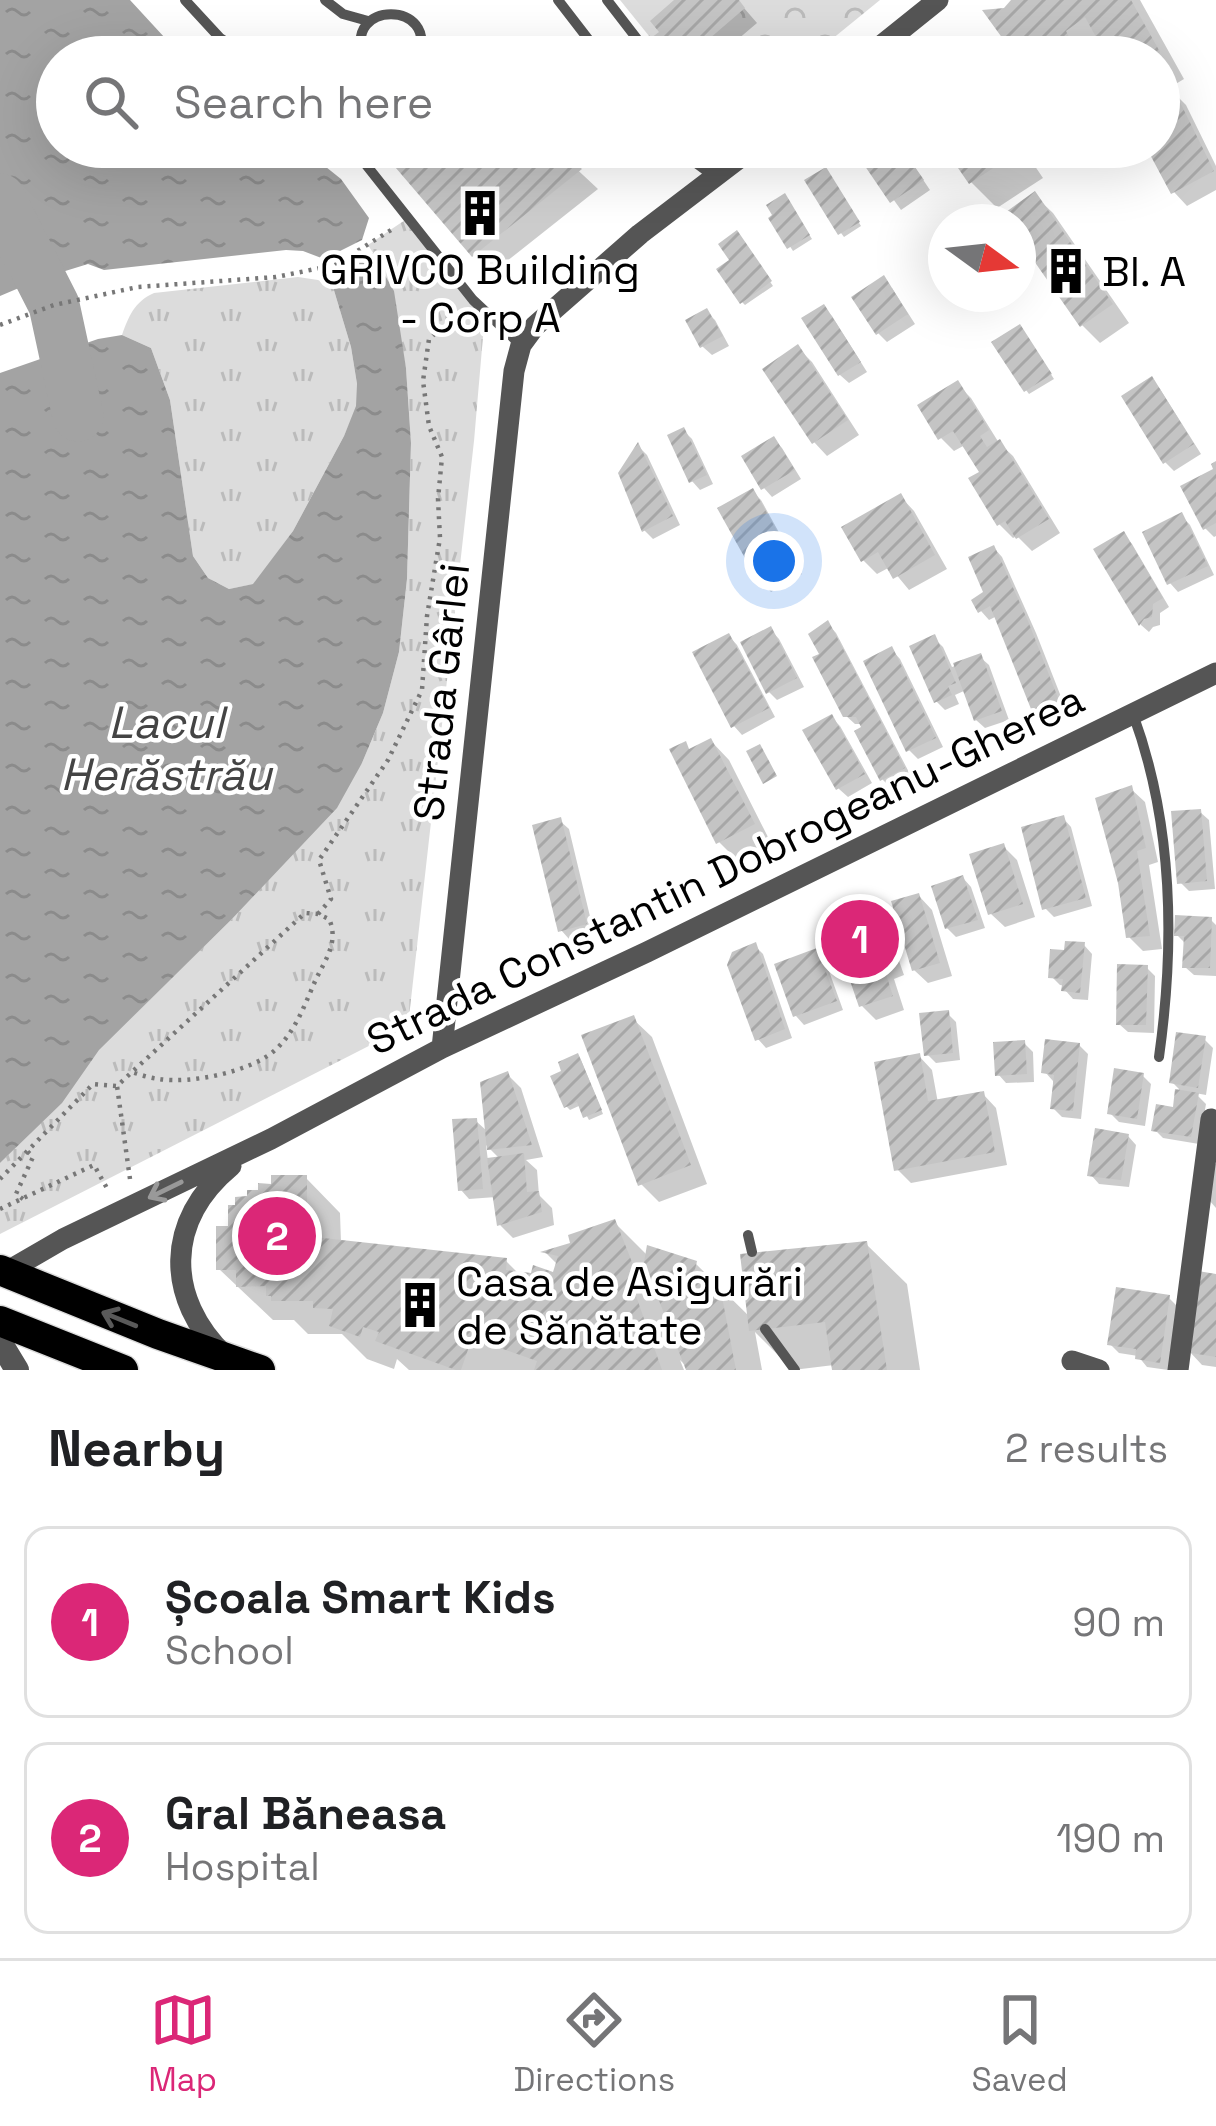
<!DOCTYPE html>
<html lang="en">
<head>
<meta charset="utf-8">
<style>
	body { margin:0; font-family:"Space Grotesk",sans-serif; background:#f6f6f6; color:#202124 }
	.compass { position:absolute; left:928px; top:204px; width:108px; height:108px; border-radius:50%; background:#fff; box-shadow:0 12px 48px #0002; rotate:105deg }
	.you { position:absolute; left:774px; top:561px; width:42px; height:42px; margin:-30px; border:9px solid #fff; border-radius:50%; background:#1a73e8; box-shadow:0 0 0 18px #1a73e833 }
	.badge { display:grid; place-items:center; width:78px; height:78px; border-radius:50%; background:#db2777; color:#fff; font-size:39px; font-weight:700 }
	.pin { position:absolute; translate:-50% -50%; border:6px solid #fff; box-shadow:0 3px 12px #0006 }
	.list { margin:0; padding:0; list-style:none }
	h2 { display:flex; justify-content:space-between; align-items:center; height:156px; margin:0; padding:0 48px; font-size:51px }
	h2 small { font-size:39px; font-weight:400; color:#757577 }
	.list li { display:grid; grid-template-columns:78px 1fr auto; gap:36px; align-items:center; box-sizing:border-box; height:192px; margin:0 24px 24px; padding:0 24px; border:3px solid #e0e0e0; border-radius:24px }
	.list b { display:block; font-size:45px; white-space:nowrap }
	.list p { margin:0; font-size:39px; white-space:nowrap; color:#757577 }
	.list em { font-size:39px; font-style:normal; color:#757577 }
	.icon { flex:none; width:66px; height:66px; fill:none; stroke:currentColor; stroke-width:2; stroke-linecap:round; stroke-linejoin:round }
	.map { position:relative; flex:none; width:1216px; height:1370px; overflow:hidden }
	.search { position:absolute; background:#fff; box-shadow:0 12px 48px #0002; left:36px; right:36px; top:36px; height:132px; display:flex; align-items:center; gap:30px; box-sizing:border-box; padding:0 42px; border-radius:66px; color:#757577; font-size:45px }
	.sheet { height:588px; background:#fff }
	nav { display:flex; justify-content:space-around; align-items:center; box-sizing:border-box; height:168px; border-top:3px solid #e0e0e0; background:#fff; font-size:33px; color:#757577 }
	nav a { display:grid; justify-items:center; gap:6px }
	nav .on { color:#db2777 }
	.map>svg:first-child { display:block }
	.forest { fill:url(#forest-crowns) }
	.park { fill:url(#park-tufts) }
	.water { fill:url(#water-ripples) }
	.shadow { fill:#0003; fill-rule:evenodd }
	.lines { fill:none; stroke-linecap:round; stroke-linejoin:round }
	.river { stroke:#a3a3a3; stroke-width:51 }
	.building { fill:url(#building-hatch) }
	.primary-casing { stroke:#dbdbdb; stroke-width:33 }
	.path { stroke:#777; stroke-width:4.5; stroke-dasharray:3 6; stroke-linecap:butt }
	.service { stroke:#555; stroke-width:10 }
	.minor { stroke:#555; stroke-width:21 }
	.tertiary { stroke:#555; stroke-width:24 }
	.primary { stroke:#000; stroke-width:30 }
	.oneway { stroke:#999 }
	.oneway2 { stroke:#595959 }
	.labels { text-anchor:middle; stroke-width:9; stroke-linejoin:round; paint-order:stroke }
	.poi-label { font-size:42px; fill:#000; stroke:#fff; text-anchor:start }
	.street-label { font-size:42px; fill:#000; stroke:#fff }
	.water-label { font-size:45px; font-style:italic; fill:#444; stroke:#fff }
</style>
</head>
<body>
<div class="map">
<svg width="1216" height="1370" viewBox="0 0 1216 1370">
	<defs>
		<pattern id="forest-crowns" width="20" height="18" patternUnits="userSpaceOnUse" patternTransform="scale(3)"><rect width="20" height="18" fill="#dcdcdc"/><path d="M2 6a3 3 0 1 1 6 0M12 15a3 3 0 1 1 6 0" fill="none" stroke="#bbb"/></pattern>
		<pattern id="park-tufts" width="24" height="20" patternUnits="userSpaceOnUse" patternTransform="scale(3)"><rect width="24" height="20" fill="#dcdcdc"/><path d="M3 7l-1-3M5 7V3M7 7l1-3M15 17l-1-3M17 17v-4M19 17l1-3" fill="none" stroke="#bbb"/></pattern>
		<pattern id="water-ripples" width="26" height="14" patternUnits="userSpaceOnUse" patternTransform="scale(3)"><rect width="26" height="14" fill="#a3a3a3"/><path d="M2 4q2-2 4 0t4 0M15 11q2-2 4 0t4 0" fill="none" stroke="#8b8b8b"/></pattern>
		<pattern id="building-hatch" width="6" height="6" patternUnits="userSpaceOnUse" patternTransform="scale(3)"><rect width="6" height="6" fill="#c4c4c4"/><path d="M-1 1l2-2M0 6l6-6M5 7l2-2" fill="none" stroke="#a7a7a7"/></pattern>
	</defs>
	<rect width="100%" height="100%" fill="#fff"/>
	<!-- forest -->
	<path class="forest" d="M620,0H880L810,57H666Z"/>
	<!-- park -->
	<path class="park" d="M408,218L481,308L484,325L474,441L408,1026L0,1234V1163L61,1103L98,1050L230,921L362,763L383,713L399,652L407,579L411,443L406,368L384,270L368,245Z
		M298,277L318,280L333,287L351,347L357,384V406L344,436L293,531L254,584L229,589L208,578L193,556L170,400L151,348L122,335C129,316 134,302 154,293Z"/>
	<!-- water -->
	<path class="water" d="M0,0H130L165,38L189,57H57V147H301L341,179L369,218L362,240L324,259L303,251L286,250L104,270L88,264L62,272L61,279L38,287L33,282L0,296Z
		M372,253L394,291L406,368L411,443L407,579L399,652L383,713L362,763L337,808L230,921L99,1050L62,1103L0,1163V373L98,339L122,335L151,348L170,400L193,556L208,578L229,589L253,584L293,531L344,436L356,406L357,384L351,347L333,287L337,277Z"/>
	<!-- shadow -->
	<path class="shadow" d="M679,0H737L757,23L717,57H672Z
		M1015,0H1140L1184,79L1169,88L1186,105L1216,166V190L1187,206L1174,192L1150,147H1159V57H1111L1105,47L1091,57H1020L1006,11Z
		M382,147H553L598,189L492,273Z
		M856,147H901L930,190L901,210Z
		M953,147H1022L1043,178L997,208L971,182Z
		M829,174L861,226L844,237L841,233Z
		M1034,195L1053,213L1129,323L1100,343L1082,325L1018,233V222H1010Z
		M788,201L812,239L793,251L772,219Z
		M740,237L773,286L745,305L742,302L733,261Z
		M892,288L915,324L887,342L878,333Z
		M823,307L832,316L867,372L849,383L840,375L805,319Z
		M706,312L715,320L729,346L712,355L703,347L689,321Z
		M1023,331L1054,379L1029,394L1026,390Z
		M798,348L812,362L859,435L827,456L814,442Z
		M1152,380L1160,389L1201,454L1174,471L1165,462Z
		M957,384L971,398L999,443L1013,456L1060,533L1032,551L1017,536L1013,538L999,524L983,473L965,445L954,451L941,438Z
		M684,431L692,439L713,484L700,490L692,481Z
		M774,440L782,448L801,479L772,497L764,488Z
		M639,447L647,455L680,525L653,539L645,531L622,474Z
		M1216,471V536L1214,537L1205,528Z
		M752,491L761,500L802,574L771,592L763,583Z
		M901,497L914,511L947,569L909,590L890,567L877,574L863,560Z
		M1182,516L1190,525L1214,575L1178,592L1170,583Z
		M1124,535L1132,544L1169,607L1160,613V625L1153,627L1149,632L1141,625L1097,550Z
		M994,548L1002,557L1036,633L1067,712L1053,718L1043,716L1034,707L997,616L989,620L981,611L987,593Z
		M828,624L836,633L912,778L891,788L883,780L858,732L872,724H855L845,715L824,655Z
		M771,630L779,639L804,687L777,700L769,692Z
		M729,636L737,645L775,717L742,735L734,726Z
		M934,638L943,647L952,667L980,657L989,665L1009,720L985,728L976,720L966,690L955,695L959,704L945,710L936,701Z
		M892,650L900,659L943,747L918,759L909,750Z
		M831,717L840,726L872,783L848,797L839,789L807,731Z
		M711,741L729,760L771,843L737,860L719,842Z
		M1131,789L1145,802L1158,862L1149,865L1162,949L1143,951L1129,937Z
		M1200,812L1209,820L1215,889L1189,891L1180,882Z
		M1063,818L1071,827L1092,906L1054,917L1045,908Z
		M560,821L569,829L594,933L569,939L561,930Z
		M1003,846L1017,860L1035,917L1005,927L991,914Z
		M963,878L971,887L985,928L956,937L947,928Z
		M919,896L932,910L952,976L928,983L914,970Z
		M871,904L884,918L904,975L894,979L904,1010L876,1020L862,1006Z
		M1211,920L1216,925V976L1194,975L1185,967L1186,944L1177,935Z
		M1084,945L1092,954L1088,1000L1073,999L1065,990V986L1060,985L1051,976L1067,954Z
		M755,946L763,954L792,1038L766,1048L758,1039Z
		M816,952L825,960L843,1010L804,1025L796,1016Z
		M1146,967L1155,976L1154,1033L1128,1032L1119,1024Z
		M947,1013L956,1022L960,1060L936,1063L927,1054Z
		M633,1019L652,1037L707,1184L659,1202L641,1184Z
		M1204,1039L1213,1048L1206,1095L1195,1093L1206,1104L1199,1144L1163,1138L1155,1130L1175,1110L1179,1089L1172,1082Z
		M1024,1043L1033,1052L1034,1082L1006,1083L998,1074Z
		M1079,1045L1088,1054L1081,1119L1062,1117L1053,1108V1081L1045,1072Z
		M919,1056L932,1070L938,1103L983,1094L996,1108L1007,1165L911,1183L897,1169Z
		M581,1060L603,1114L589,1120L581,1105L570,1110L566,1106Z
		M507,1074L521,1088L543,1157L526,1160L537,1170L539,1195L552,1208L554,1225L513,1238L500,1225L496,1197L469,1199L461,1190L476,1121L488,1132ZM486,1145L501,1160L488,1161Z
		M1142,1075L1151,1084L1145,1126L1119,1122L1110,1113Z
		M1128,1136L1136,1145L1129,1187L1099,1184L1091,1175Z
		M1213,1164H1216V1208L1209,1200Z
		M306,1178L340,1213L341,1243L506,1261L520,1275L555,1276L558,1265L546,1253L574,1245L614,1222L648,1256L695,1263L751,1318L866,1244L907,1284L920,1370H835L834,1365L793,1370L755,1332L762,1370H690L680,1360L684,1370H409L397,1359L394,1369L367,1359L342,1334H308L294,1320H273L219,1269L231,1229Z
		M1216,1277V1367L1202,1365L1189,1351Z
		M1169,1298L1178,1307L1168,1370L1147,1367L1138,1356L1119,1353L1110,1344Z"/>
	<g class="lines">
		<!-- river -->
		<path class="river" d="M0,199L54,305L78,416"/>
	</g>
	<!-- building -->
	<path class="building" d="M674,0H739L745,8L688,57H668L651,38L659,32L650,21Z
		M1011,0H1131L1160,52L1152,57H1107L1085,17L1066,31L1071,41L1062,57H1016L982,10L1004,8Z
		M1173,88L1214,171L1171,194L1146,147H1159V95Z
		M378,147H558L582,169L472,257Z
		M852,147H901L924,180L890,203Z
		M948,147H1016L1019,151L969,184L945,149Z
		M826,167L860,222L838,235L804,180Z
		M1035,191L1113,304L1080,327L1018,238V222H1007L1002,215Z
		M785,193L810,235L787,249L768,218L772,215L766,205Z
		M737,230L772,281L740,304L716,269L729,260L718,244Z
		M884,275L908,314L876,335L851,297Z
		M824,304L861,362L838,376L801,318Z
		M707,308L723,336L700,348L685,320Z
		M1020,324L1052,374L1024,392L991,342Z
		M798,344L848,420L812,444L762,369Z
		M1152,376L1194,444L1163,464L1121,396Z
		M958,380L989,430L980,436L987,447L1000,439L1049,519L1016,539L1005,521L997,526L968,478L979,472L953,431L938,440L917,405Z
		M684,427L707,475L689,483L667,435Z
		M774,436L795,470L761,490L741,456Z
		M638,442L673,516L642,532L618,473Z
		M1216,461V523L1203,530L1180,486L1213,469L1211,464Z
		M753,488L796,565L760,585L717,508Z
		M901,493L935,555L893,579L878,552L861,562L841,527Z
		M1182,512L1208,566L1167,585L1142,532Z
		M1124,531L1163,598L1153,604L1152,617L1144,619L1139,626L1093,549Z
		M994,545L1028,621L1060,703L1043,711L1031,709L990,606L978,613L971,600L983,592L968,557Z
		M828,620L905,768L880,781L854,731L861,727L856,717H843L812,657L819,654L808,634Z
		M771,626L797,678L766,694L740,642Z
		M729,633L769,708L731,728L692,652Z
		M935,634L956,683L948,686L952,695L934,703L909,646Z
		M892,646L936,738L906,752L863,661Z
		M981,653L1002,711L974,721L953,663Z
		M832,714L865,774L836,790L802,730Z
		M711,738L755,824L716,844L669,749L686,741L689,749Z
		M760,744L777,776L763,784L746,751Z
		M1132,785L1146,848L1137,851L1150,936L1126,938L1118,883L1095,798Z
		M1201,809L1207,881L1177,884L1171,811Z
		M1064,815L1086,898L1042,910L1021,827Z
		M561,817L587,924L558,932L532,825Z
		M1004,843L1023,904L988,915L969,854Z
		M963,875L978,920L945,929L931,886Z
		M919,893L940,963L912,971L891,901Z
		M872,901L892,962L883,965L893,996L859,1007L828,916Z
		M1175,915L1212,917L1210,968H1182L1184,936H1174Z
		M1065,941L1085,942L1080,993L1061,991L1063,979L1048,978L1050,949L1064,950Z
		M756,942L785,1029L755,1041L727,965L732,952Z
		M817,948L837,1001L793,1017L774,964Z
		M1117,964L1148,965L1146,1025H1116Z
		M949,1010L953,1053L924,1056L919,1013Z
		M634,1015L691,1165L638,1186L581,1035Z
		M1176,1032L1206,1036L1198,1088L1169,1083Z
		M1045,1039L1080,1043L1073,1111L1050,1109L1054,1075L1041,1073Z
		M1025,1040L1027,1074L995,1076L993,1042Z
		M578,1053L602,1110L583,1118L577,1102L564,1108L550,1076L561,1071L558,1062Z
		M920,1053L928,1101L984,1091L995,1152L894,1171L874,1062Z
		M1114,1068L1144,1073L1137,1119L1107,1114Z
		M508,1071L532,1145L487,1150L480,1082Z
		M1175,1089L1199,1093L1191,1137L1151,1131L1156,1104L1173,1107Z
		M477,1118L483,1189L458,1191L452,1119Z
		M1095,1128L1129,1134L1121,1180L1087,1176Z
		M524,1153L527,1192L539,1191L542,1212L497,1226L487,1158Z
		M271,1175H307V1211H314V1237L507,1258L506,1270L531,1273L533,1265L553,1272L558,1256L540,1252L570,1243L568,1235L615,1219L643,1290L635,1293L662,1370H534L537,1361L472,1338L461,1370H456L375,1341L379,1332L363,1327L360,1337L329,1326L333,1309L313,1308V1301H271V1296H266V1286L236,1287V1270H216V1226H228V1205H235V1197L247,1196V1190H258V1183L271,1184Z
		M867,1241L887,1370H832L825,1322L749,1331L740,1254Z
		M647,1245L697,1261L694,1274L719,1281L736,1370H686L644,1262Z
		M1198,1271L1216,1274V1357L1185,1352Z
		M1116,1287L1170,1295L1160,1363L1135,1359L1136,1349L1107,1345Z"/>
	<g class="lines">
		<defs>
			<path id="primary" d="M0,1270L158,1334L260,1370
				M0,1321L123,1370"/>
		</defs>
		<!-- primary casing -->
		<use href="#primary" class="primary-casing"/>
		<!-- path -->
		<path class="path" d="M0,325L54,305L138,287L276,277L335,265L391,230
			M318,914L331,899L319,860L388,760L422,690L427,616L440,538L438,499L442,457L429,426L423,381L429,339L458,313
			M0,1179L93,1084L117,1086
			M130,1179L117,1086L132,1072L305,913L318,914L329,919C339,941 326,959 316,979C305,1004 295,1033 274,1051C250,1072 190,1084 159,1079C150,1078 141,1075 132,1072
			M23,1199L16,1194L33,1157L26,1150
			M0,1209L94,1165L108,1190"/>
		<!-- service -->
		<path class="service" d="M185,0L220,38L248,57
			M325,0L343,14L368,21
			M558,0L602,57
			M607,0L651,57
			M422,47L503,50L516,57
			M364,57C342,0 440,0 418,57
			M352,147L473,300L521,345
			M674,147L715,177
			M707,147L714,175
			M1133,714C1173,823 1175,943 1159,1057
			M748,1235L752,1252
			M765,1329L795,1370"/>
		<!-- minor -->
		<path class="minor" d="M867,57L938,0
			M442,1048L514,371L521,345L535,326L640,234L754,147
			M6,1272L63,1239L271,1139L442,1048L647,952L1216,673
			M225,1356C165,1298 165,1221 231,1166
			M1072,1361L1099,1370
			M1178,1370L1211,1119"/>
		<!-- tertiary -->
		<path class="tertiary" d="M0,1342L17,1370"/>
		<!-- primary -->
		<use href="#primary" class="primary"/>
	</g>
	<!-- one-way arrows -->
	<defs><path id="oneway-shaft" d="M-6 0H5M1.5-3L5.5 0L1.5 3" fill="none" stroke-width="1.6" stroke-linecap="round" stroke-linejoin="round" transform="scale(3)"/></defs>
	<use class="oneway" href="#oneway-shaft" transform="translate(165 1190) rotate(154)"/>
	<use class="oneway2" href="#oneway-shaft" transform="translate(119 1319) rotate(-158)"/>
	<!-- icons -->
	<defs>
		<symbol id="building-bare" viewBox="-9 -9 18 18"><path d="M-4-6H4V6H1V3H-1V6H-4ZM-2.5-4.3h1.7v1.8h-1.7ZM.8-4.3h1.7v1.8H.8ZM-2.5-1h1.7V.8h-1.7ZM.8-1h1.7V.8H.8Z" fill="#000" stroke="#fff" stroke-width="2.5" paint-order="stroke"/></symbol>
	</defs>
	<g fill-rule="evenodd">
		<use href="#building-bare" x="447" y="180" width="66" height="66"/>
		<use href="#building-bare" x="1033" y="238" width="66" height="66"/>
		<use href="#building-bare" x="387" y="1272" width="66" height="66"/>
	</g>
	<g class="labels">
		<!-- poi labels -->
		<g class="poi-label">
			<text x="480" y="284" text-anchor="middle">GRIVCO Building<tspan x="480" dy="48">- Corp A</tspan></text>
			<text x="1102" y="286">Bl. A</text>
			<text x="456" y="1296">Casa de Asigurări<tspan x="456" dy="48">de Sănătate</tspan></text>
		</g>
		<!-- street labels -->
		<g class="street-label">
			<text transform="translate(441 692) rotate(-84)" y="15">Strada Gârlei</text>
			<text transform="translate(725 869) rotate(-26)" y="15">Strada Constantin Dobrogeanu-Gherea</text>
		</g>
		<!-- water labels -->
		<g class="water-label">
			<text x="166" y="738">Lacul<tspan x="166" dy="52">Herăstrău</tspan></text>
		</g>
	</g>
</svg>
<svg class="compass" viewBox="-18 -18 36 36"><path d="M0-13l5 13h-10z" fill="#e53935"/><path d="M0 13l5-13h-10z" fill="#757577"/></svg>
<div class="you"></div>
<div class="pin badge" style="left:860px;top:939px">1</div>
<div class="pin badge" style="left:277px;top:1236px">2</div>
<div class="search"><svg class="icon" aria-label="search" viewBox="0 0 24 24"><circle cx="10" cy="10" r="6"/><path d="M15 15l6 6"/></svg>Search here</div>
</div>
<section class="sheet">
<h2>Nearby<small>2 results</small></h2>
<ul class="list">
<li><span class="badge">1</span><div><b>Școala Smart Kids</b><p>School</p></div><em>90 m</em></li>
<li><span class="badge">2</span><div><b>Gral Băneasa</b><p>Hospital</p></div><em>190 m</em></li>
</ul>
</section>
<nav>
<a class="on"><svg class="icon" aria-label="map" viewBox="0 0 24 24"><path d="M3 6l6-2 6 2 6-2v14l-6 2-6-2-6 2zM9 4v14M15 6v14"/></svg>Map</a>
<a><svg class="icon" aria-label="directions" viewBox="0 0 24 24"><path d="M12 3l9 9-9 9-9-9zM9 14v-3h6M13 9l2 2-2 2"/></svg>Directions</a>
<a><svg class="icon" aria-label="saved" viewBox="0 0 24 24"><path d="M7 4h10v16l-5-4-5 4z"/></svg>Saved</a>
</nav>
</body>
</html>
